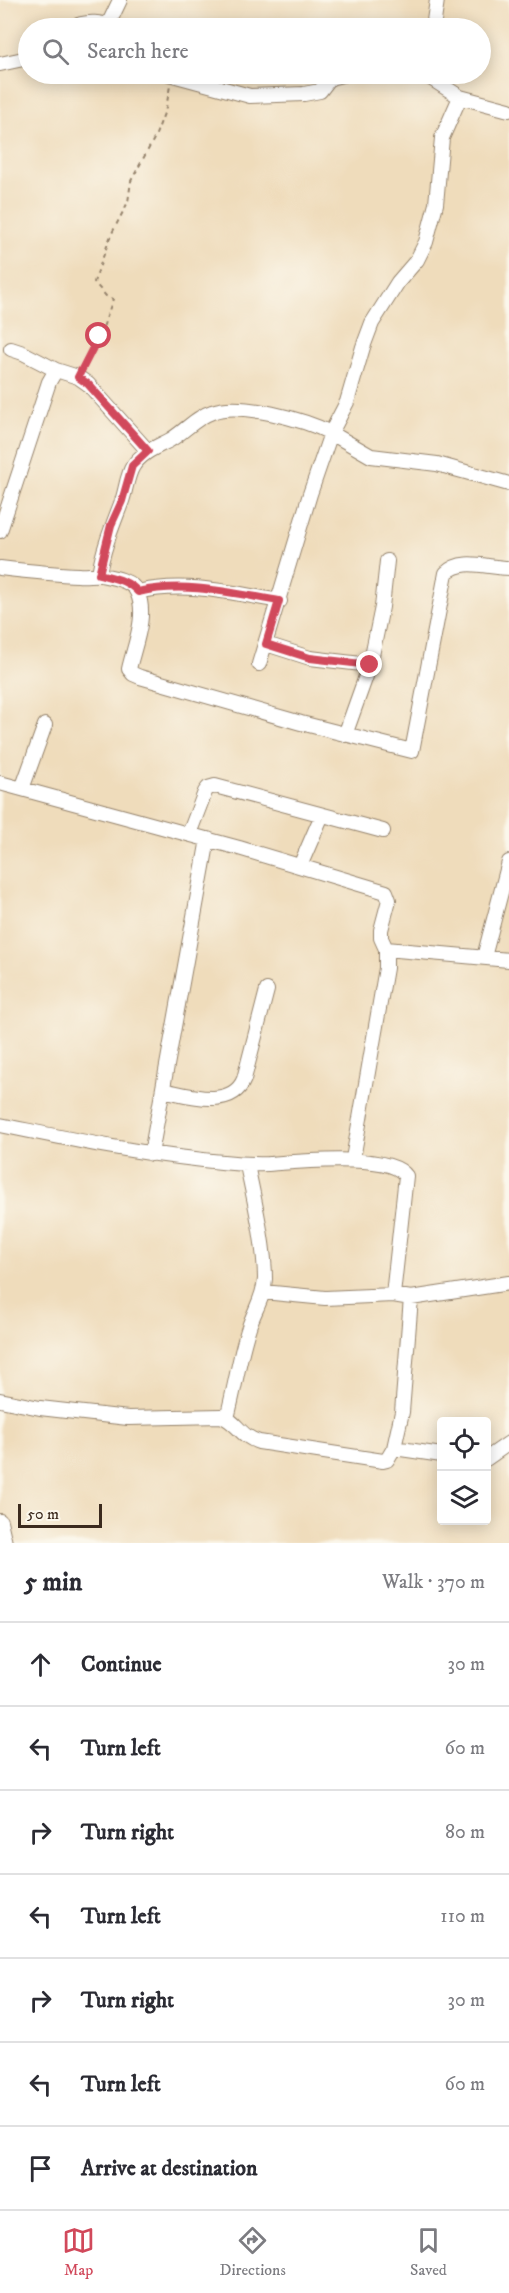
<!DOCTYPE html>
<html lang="en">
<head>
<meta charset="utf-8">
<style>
	body { margin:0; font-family:"IM FELL DW Pica",serif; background:#f7f7f7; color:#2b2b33 }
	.controls { position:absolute; right:18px; bottom:18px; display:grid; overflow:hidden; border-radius:6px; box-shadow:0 3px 15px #0003 }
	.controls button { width:54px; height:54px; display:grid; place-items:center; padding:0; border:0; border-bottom:2px solid #e1e1e2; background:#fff; color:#2b2b33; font:30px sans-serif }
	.scale { position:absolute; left:18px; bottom:15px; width:84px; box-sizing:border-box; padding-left:6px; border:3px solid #3b2a1e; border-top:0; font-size:16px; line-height:21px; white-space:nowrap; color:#3b2a1e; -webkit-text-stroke:4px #fbf7ec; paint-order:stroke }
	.stop { position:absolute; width:18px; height:18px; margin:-14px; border:4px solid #d1495b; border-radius:50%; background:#fff }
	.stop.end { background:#d1495b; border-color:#fff; box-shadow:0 2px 6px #0008 }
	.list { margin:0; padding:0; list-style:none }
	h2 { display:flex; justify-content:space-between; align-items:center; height:78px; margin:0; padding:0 24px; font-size:26px }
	h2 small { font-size:20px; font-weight:400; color:#7c7c81 }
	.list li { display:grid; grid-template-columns:39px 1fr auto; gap:18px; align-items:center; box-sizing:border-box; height:84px; padding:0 24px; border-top:2px solid #e1e1e2 }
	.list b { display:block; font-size:22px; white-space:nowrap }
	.list em { font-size:20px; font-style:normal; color:#7c7c81 }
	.icon { flex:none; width:33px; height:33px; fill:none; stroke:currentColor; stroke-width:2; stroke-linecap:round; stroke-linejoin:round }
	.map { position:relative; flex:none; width:509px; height:1543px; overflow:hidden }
	.search { position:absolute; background:#fff; box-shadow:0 3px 15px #0003; left:18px; right:18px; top:18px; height:66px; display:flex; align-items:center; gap:15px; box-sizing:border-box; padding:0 21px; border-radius:33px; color:#7c7c81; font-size:22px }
	.sheet { height:666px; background:#fff }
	nav { display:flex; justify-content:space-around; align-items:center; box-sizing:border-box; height:84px; border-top:2px solid #e1e1e2; background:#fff; font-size:16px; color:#7c7c81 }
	nav a { display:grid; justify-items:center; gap:3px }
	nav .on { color:#d1495b }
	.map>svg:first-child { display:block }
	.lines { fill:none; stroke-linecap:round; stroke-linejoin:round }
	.street-casing { stroke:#95836c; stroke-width:16 }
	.path { stroke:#95836c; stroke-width:2; stroke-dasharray:4.5 4.5; stroke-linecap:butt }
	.street { stroke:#fff; stroke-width:14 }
	.route { stroke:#d1495b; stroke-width:8 }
</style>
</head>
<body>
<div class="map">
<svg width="509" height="1543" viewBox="0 0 509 1543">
	<rect width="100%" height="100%" fill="#fbf7ec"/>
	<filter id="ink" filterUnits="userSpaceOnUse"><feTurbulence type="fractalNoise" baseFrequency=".0167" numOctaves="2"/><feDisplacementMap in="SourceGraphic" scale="12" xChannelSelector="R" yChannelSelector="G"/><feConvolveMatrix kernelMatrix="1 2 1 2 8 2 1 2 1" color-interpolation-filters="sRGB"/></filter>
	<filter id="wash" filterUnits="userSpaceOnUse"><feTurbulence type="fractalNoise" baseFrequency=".008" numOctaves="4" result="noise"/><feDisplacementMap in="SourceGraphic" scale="24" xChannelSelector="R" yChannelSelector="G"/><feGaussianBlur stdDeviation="1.35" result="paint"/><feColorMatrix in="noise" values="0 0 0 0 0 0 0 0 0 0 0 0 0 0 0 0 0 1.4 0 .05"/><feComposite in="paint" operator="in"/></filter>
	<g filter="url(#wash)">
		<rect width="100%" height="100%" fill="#efdcbb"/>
	</g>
	<g filter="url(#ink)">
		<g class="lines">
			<defs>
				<path id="street" d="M108,25L120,0
					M70,28C89,19 102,23 121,28
					M433,28L437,0
					M0,64L28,58
					M169,74L250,96L304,94L320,91L330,78L346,74
					M428,74L429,77L460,97L509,110
					M460,97L442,138L436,204L426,242L417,260L398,282L372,323L363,347L347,402L331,433L371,456L437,464L509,484
					M11,349L23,353L56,370
					M0,531L49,382L56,370L78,377L88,384L148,451
					M0,568C26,571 52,574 78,575C86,576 93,574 101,575C112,577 132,580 137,592C148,615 134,646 129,669L133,674L140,677L301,723L412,751L446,573C463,557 487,568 509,568
					M99,574C103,548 113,525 122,501C126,490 127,475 133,466C142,452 157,447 170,440C184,432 196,417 212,412C239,401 305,420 331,433L310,494L259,664
					M138,592C185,581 232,593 280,601
					M266,644L310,658L370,665
					M345,735L370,665L382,607L387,561
					M0,783L239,848L386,892L389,900L381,930V938L386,949V968L353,1159
					M22,789L45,725
					M189,834L205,792L208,788L215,786L383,831
					M300,866L322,815
					M386,949L509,960
					M484,957L509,862
					M163,1090C187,1095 232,1110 244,1079L267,990
					M0,1125C65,1138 129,1152 195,1159C219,1162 243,1165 268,1164C295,1162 391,1152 406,1176L393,1295
					M151,1154L208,839
					M263,1292L325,1298L393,1295L411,1298L509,1283
					M0,1400L40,1408L128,1418L221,1416C237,1421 239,1436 259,1442L383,1461L387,1460L394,1448L402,1412L411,1298
					M227,1418C235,1388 239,1357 249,1327C254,1311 264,1297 265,1279C265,1245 254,1199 247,1165
					M394,1448L442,1455
					M486,1459L509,1443
					M0,1521L5,1543"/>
			</defs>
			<!-- street casing -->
			<use href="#street" class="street-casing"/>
			<!-- path -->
			<path class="path" d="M84,367L100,336L113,299L106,296L94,282L111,235L128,202L131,181L155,137L166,108L170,86"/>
			<!-- street -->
			<use href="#street" class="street"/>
		</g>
	</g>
	<g class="lines" filter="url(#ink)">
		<!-- route -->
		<path class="route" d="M99,336L78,377L88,384L148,451L132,466L122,501L111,525L99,574C113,578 128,580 138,592C185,581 232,593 279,601L266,644L310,658L370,665"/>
	</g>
</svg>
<div class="controls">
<button><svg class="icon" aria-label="locate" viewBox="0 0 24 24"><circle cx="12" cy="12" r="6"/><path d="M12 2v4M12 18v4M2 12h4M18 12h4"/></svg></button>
<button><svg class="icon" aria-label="layers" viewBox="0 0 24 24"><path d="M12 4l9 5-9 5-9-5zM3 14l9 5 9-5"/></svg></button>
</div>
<div class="scale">50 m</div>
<div class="stop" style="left:99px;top:336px"></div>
<div class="stop end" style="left:370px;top:665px"></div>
<div class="search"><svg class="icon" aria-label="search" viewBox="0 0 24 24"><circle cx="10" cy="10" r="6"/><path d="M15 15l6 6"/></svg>Search here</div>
</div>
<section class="sheet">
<h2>5 min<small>Walk · 370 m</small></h2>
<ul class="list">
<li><svg class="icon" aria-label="ahead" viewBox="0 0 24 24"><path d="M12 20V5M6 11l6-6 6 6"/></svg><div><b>Continue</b></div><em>30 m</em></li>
<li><svg class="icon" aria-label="left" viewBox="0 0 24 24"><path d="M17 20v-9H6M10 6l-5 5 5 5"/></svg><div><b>Turn left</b></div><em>60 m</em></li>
<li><svg class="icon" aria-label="right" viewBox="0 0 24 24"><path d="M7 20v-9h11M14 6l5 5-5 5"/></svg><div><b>Turn right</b></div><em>80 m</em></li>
<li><svg class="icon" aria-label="left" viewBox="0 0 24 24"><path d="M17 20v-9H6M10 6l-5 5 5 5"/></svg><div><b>Turn left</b></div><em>110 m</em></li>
<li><svg class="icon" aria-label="right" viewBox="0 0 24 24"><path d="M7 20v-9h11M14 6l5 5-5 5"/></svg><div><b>Turn right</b></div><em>30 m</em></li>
<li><svg class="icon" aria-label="left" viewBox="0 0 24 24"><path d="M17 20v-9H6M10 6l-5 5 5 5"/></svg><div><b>Turn left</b></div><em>60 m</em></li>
<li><svg class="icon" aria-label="arrive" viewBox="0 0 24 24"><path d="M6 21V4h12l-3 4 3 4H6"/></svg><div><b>Arrive at destination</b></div></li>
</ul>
</section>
<nav>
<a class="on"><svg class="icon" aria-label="map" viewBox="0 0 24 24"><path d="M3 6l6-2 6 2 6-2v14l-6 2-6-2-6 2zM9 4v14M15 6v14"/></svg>Map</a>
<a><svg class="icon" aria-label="directions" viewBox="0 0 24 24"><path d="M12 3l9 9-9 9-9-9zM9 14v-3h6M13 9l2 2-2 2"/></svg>Directions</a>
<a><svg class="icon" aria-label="saved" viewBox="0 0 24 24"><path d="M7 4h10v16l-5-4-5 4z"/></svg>Saved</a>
</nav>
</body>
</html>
